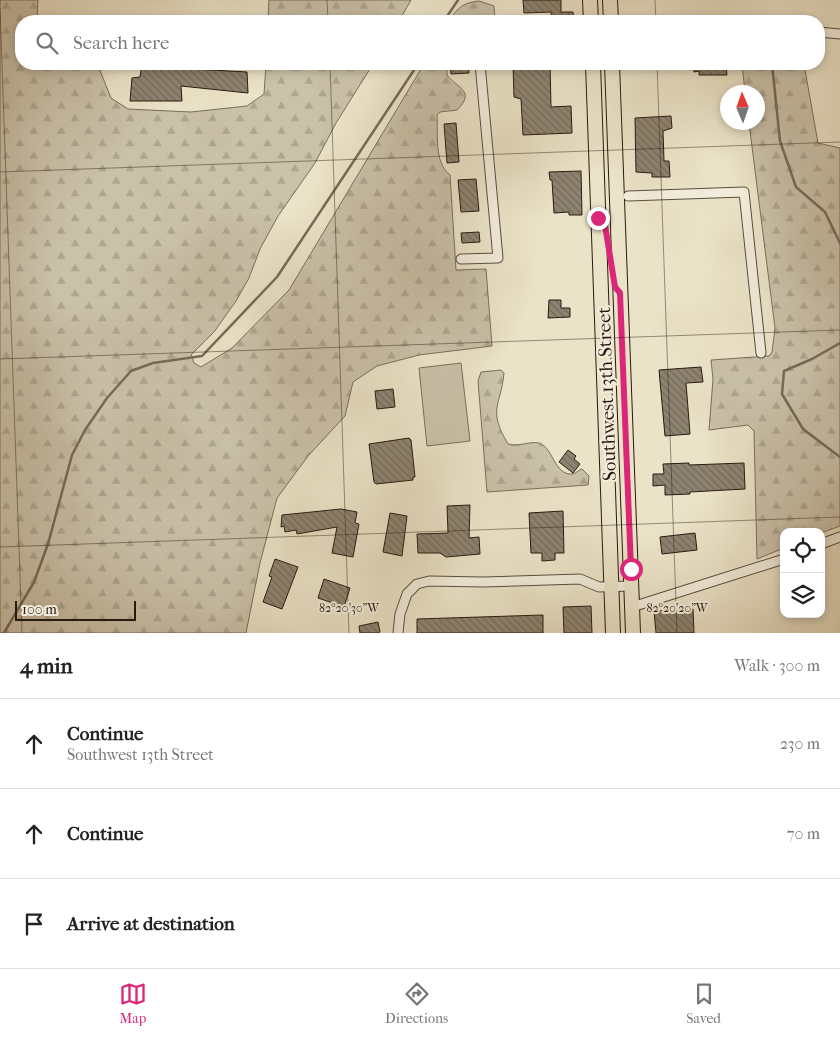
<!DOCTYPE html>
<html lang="en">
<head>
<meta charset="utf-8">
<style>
	body { margin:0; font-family:"IM FELL French Canon",serif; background:#f6f6f6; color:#222 }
	.controls { position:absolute; right:15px; bottom:15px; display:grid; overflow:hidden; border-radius:10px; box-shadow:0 2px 8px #0003 }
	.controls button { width:45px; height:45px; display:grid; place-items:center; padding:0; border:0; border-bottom:1px solid #e0e0e0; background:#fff; color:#222; font:25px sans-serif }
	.compass { position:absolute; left:720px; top:85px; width:45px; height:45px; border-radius:50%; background:#fff; box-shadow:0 2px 8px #0003; rotate:358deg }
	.scale { position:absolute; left:15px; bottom:12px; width:121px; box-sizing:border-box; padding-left:5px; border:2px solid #291a10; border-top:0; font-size:14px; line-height:18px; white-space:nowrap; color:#291a10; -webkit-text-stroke:4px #f2eddb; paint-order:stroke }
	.stop { position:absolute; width:15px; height:15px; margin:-11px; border:4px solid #db2777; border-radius:50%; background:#fff }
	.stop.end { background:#db2777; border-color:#fff; box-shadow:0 1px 5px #0008 }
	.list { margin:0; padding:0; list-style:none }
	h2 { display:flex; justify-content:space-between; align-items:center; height:65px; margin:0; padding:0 20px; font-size:21px }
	h2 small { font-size:16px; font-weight:400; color:#767676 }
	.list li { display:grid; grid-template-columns:32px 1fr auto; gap:15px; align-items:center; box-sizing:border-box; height:90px; padding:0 20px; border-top:1px solid #e0e0e0 }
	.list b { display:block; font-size:19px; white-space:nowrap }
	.list p { margin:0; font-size:16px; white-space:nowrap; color:#767676 }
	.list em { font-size:16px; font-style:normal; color:#767676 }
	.icon { flex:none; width:28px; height:28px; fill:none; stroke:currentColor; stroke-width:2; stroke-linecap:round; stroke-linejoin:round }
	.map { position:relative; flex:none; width:840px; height:633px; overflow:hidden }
	.search { position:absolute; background:#fff; box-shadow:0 2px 8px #0003; left:15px; right:15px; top:15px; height:55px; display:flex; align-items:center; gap:12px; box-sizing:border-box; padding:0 18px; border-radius:20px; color:#767676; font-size:19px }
	.sheet { height:335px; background:#fff }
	nav { display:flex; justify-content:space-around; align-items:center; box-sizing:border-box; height:70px; border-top:1px solid #e0e0e0; background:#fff; font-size:14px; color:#767676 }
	nav a { display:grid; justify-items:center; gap:2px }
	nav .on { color:#db2777 }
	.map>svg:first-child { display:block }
	.grass { fill:#cac1a9; stroke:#7a6e5c }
	.forest { fill:url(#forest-firs); stroke:#7a6e5c }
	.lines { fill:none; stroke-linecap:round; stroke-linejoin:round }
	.stream { stroke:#766a59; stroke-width:2.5 }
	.building { fill:url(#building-back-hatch); stroke:#291a10 }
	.street-casing { stroke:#5a4c3e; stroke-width:11 }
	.primary-casing { stroke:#291a10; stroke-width:16 }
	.street { stroke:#f2eddb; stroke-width:9 }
	.primary { stroke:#ebe3c8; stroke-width:14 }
	.route { stroke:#db2777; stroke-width:6 }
	.ticks { fill:none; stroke:#291a10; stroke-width:1; stroke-opacity:0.45 }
	.labels { text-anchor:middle; stroke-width:4; stroke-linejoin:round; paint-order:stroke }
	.street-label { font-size:19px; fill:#291a10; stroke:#f2eddb }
	.ticks-label { font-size:12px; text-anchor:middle; fill:#291a10; stroke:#f2eddb; stroke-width:4; stroke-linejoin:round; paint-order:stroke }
</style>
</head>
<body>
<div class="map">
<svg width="840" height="633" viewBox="0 0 840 633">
	<defs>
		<pattern id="forest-firs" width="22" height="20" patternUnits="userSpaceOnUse" patternTransform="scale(1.25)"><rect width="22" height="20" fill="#cac1a9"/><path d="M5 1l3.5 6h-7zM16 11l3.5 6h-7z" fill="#aea590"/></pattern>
		<pattern id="building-back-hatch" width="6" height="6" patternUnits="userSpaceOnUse" patternTransform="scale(1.25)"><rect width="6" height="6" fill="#8e8370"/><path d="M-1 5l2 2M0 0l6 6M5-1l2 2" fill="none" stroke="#746a5b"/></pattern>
	</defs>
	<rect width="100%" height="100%" fill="#ebe3c8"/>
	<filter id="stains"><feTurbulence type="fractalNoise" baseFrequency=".004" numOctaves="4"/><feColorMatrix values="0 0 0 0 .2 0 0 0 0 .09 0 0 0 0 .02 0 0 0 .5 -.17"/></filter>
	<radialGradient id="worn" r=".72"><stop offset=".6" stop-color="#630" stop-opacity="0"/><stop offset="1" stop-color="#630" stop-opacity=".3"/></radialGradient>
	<!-- grass -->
	<path class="grass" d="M461,363L470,441L427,446L419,368Z"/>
	<!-- forest -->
	<path class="forest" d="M0,0H38L37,21H21V64H85L99,68L111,98L128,109L191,112L247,106L264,94L266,64H373L336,123L315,163L278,216L260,249L249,278L236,301L214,332L191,355L194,363L201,367L232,348L289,290L424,64H447V75C458,89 476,91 457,110L440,112L437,115C438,134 434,163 450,175L456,270L486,269L492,346L419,355L377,366L353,382L345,416L308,456L277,498L260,563L246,633H0Z
		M269,0H411L399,21H268Z
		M479,1L494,6L495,21H449C458,7 463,3 479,1Z
		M742,64H804L818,143L840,148V526L821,533L784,532V548L757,559L754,431L748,425L709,430L713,379L711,360L769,356L772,352L775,328L749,123L758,122V92H745Z
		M501,370L504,373C501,406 487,409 508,444C519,447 530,441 539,443C553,447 554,475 572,474C576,474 578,470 582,469L589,476L588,485L487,492L478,381L481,372Z"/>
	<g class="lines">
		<!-- stream -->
		<path class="stream" d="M444,21L458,0
			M772,64L780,141L796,187L825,212L840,243
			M840,343L812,359L784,371L782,394L803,429L840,457
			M4,633L34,582L48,544L72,455L85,430L107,398L131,371L153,363L202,356L277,277L418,64"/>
	</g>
	<!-- building -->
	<path class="building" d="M523,0H561V12H573L574,21H552L551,12L524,13Z
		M142,64H193V69L247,72L248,93L181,86L182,101H130L132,78L140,77Z
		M450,64H468L469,73L451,74Z
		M513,64H550L551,107L571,106L572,133L523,135L521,99L514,97Z
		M712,64L726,65L727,75H699V71L694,72V65Z
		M671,116L672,128L663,131L664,161H669L670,177H652V173L636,172L635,118Z
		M456,123L459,162L447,163L444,124Z
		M581,171L582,215H569V212L554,213L552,180H550L549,172Z
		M476,179L479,211L461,212L458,180Z
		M479,232L480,242L462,243L461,233Z
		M549,300H561V308H570V317L548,318Z
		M701,367L703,382L686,383L690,434L665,436L659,370Z
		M393,389L395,407L377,409L375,391Z
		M409,438L411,440L415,477H413V480L376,484L374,482L369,444Z
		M568,450L576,456L574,459L580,464L573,473L559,462Z
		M689,463V465L744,463L745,489L690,492V494L665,495V485L653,486V474H664L663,464Z
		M470,505L469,538L479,537L480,554L446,557L440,553H418L417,534L448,533L447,506Z
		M341,509L357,512L355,523L359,524L353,557L332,553L337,527L297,534L296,530L285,532L284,526L281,527L282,515Z
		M563,511L564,553H555V560L542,561V553H531L529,513Z
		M390,513L407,516L402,556L383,552Z
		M695,533L697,550L662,554L660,537Z
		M275,559L298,567L282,609L263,602L272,577L269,576Z
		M324,579L350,588L344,607L318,598Z
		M591,606L592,633H564L563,607Z
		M693,609L694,633H656L654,611Z
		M543,615V633H417V619Z
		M378,622L380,632L378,633H360L359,626Z"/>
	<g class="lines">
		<defs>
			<path id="street" d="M819,32L840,34
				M628,196L744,192L761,353
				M461,259L498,258L480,64
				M821,544L840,537
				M632,607L784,559
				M398,633L400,614L407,594L417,584L429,581L483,582L580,579L599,587L631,586"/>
			<path id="primary" d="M590,0L591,21
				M610,0L611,21
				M593,64L613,633
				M612,64L633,633"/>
		</defs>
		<!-- street casing -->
		<use href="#street" class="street-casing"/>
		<!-- primary casing -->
		<use href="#primary" class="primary-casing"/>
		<!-- street -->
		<use href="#street" class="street"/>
		<!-- primary -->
		<use href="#primary" class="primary"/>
	</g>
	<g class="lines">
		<!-- route -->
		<path class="route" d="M598,218L605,225L615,287L620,293L631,569"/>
	</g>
	<!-- ticks -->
	<path class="ticks" d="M327,0L328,21M655,0L656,21M0,8L22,633M330,64L349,633M657,64L677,633M0,172L840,142M0,359L840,330M0,547L840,517"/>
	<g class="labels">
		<!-- street labels -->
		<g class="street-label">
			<text transform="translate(606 394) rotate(-92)" y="7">Southwest 13th Street</text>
		</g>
	</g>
	<g class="ticks-label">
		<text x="349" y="612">82°20'30"W</text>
		<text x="677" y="612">82°20'20"W</text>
	</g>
	<rect width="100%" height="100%" filter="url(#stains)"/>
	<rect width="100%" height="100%" fill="url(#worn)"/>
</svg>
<div class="controls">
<button><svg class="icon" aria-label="locate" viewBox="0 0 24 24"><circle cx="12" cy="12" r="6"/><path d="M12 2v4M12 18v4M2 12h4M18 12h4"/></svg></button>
<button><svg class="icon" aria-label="layers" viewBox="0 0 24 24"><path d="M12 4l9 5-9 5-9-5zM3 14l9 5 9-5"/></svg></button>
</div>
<svg class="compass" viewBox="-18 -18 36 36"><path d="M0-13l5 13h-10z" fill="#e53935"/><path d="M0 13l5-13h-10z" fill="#767676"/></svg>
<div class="scale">100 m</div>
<div class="stop" style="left:631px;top:569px"></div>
<div class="stop end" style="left:598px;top:218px"></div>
<div class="search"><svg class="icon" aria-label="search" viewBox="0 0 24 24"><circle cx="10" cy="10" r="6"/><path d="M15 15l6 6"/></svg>Search here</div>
</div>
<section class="sheet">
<h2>4 min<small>Walk · 300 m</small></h2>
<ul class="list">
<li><svg class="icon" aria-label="ahead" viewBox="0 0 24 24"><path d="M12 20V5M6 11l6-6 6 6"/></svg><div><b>Continue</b><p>Southwest 13th Street</p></div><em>230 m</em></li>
<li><svg class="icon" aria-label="ahead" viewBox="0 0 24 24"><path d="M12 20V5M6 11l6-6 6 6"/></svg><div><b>Continue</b></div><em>70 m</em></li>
<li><svg class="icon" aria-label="arrive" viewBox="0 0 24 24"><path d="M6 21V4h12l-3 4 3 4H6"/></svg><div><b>Arrive at destination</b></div></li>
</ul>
</section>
<nav>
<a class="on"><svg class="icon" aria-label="map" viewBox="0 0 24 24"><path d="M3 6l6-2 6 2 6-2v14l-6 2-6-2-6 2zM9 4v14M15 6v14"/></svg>Map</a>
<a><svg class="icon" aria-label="directions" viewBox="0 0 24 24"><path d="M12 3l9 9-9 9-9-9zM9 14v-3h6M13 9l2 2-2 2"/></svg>Directions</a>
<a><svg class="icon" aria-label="saved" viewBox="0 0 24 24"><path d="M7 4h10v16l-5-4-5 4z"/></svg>Saved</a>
</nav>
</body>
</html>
